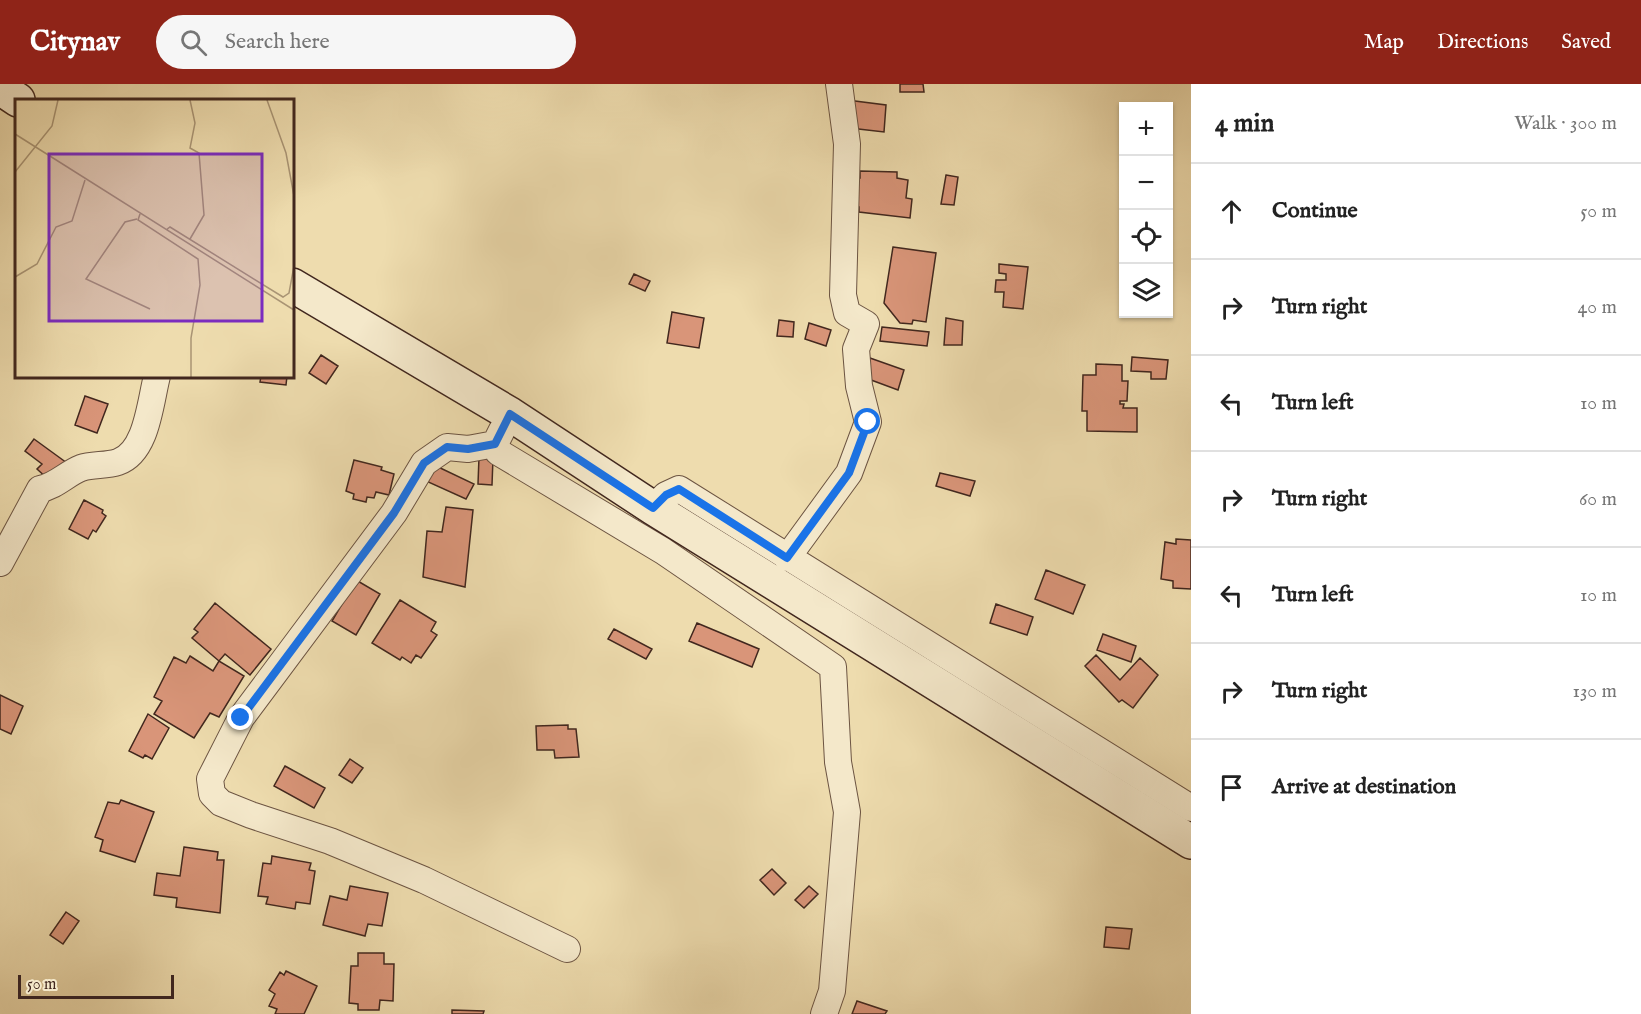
<!DOCTYPE html>
<html lang="en">
<head>
<meta charset="utf-8">
<style>
	body { margin:0; font-family:"IM FELL English",serif; background:#f6f6f6; color:#222 }
	.controls { position:absolute; right:18px; top:18px; display:grid; overflow:hidden; border-radius:0px; box-shadow:0 2px 4px #0004 }
	.controls button { width:54px; height:54px; display:grid; place-items:center; padding:0; border:0; border-bottom:2px solid #e0e0e0; background:#fff; color:#222; font:30px sans-serif }
	.scale { position:absolute; left:18px; bottom:15px; width:156px; box-sizing:border-box; padding-left:6px; border:3px solid #41271e; border-top:0; font-size:16px; line-height:21px; white-space:nowrap; color:#41271e; -webkit-text-stroke:4px #f4e8ca; paint-order:stroke }
	.stop { position:absolute; width:18px; height:18px; margin:-14px; border:4px solid #1a73e8; border-radius:50%; background:#fff }
	.stop.end { background:#1a73e8; border-color:#fff; box-shadow:0 2px 6px #0008 }
	.list { margin:0; padding:0; list-style:none }
	h2 { display:flex; justify-content:space-between; align-items:center; height:78px; margin:0; padding:0 24px; font-size:26px }
	h2 small { font-size:20px; font-weight:400; color:#767676 }
	.list li { display:grid; grid-template-columns:39px 1fr auto; gap:18px; align-items:center; box-sizing:border-box; height:96px; padding:0 24px; border-top:2px solid #e0e0e0 }
	.list b { display:block; font-size:22px; white-space:nowrap }
	.list em { font-size:20px; font-style:normal; color:#767676 }
	.icon { flex:none; width:33px; height:33px; fill:none; stroke:currentColor; stroke-width:2; stroke-linecap:round; stroke-linejoin:round }
	.map { position:relative; flex:none; width:1191px; height:930px; overflow:hidden }
	header { display:flex; align-items:center; gap:36px; box-sizing:border-box; height:84px; padding:0 30px; background:#8f2418; color:#fff }
	header strong { font-size:28px }
	nav { display:flex; gap:33px; margin-inline-start:auto; font-size:21px }
	.search { width:420px; height:54px; background:#f6f6f6; display:flex; align-items:center; gap:15px; box-sizing:border-box; padding:0 21px; border-radius:33px; color:#767676; font-size:22px }
	main { display:flex }
	aside { flex:1; background:#fff }
	.map>svg:first-child { display:block }
	.building { fill:#d99579; stroke:#41271e; stroke-width:1.5 }
	.lines { fill:none; stroke-linecap:round; stroke-linejoin:round }
	.minor-casing { stroke:#6c5442; stroke-width:28 }
	.secondary-casing { stroke:#41271e; stroke-width:36 }
	.minor { stroke:#f4e8ca; stroke-width:26 }
	.secondary { stroke:#f4e8ca; stroke-width:33 }
	.route { stroke:#1a73e8; stroke-width:8 }
	.inset-road { fill:none; stroke:#a99474; stroke-width:1.5 }
	.view { fill:#7b2cbf; fill-opacity:0.15; stroke:#7b2cbf; stroke-width:3 }
	.inset-edge { fill:none; stroke:#41271e; stroke-width:3 }
</style>
</head>
<body>
<header>
<strong>Citynav</strong>
<div class="search"><svg class="icon" aria-label="search" viewBox="0 0 24 24"><circle cx="10" cy="10" r="6"/><path d="M15 15l6 6"/></svg>Search here</div>
<nav><a>Map</a><a>Directions</a><a>Saved</a></nav>
</header>
<main>
<div class="map">
<svg width="1191" height="930" viewBox="0 0 1191 930">
	<rect width="100%" height="100%" fill="#eedcae"/>
	<filter id="stains"><feTurbulence type="fractalNoise" baseFrequency=".00333" numOctaves="4"/><feColorMatrix values="0 0 0 0 .2 0 0 0 0 .09 0 0 0 0 .02 0 0 0 .5 -.17"/></filter>
	<radialGradient id="worn" r=".72"><stop offset=".6" stop-color="#630" stop-opacity="0"/><stop offset="1" stop-color="#630" stop-opacity=".3"/></radialGradient>
	<!-- building -->
	<path class="building" d="M900,0H923L924,8H900Z
		M847,16L886,21L884,48L850,44Z
		M860,87L897,88V94L908,96L906,114L912,115L910,134L859,128V123H853V94H860Z
		M946,91L958,93L954,121L941,120Z
		M893,163L936,169L926,238L913,236L912,240L900,239L884,219Z
		M999,180L1028,183L1023,225L1003,223L1004,208H995L996,196H1006V190L999,189Z
		M634,190L650,197L645,207L629,200Z
		M672,228L704,234L699,264L667,259Z
		M946,234L963,237L962,261H944Z
		M779,236L794,238L793,253L777,252Z
		M809,239L831,246L826,262L805,255Z
		M882,243L929,248L927,262L880,257Z
		M321,271L338,282L326,300L309,289Z
		M1132,273L1168,276L1166,295H1151V288L1131,287Z
		M870,274L904,286L898,306L863,293Z
		M1096,280L1122,281V297H1128L1127,317H1120V320H1124L1123,324H1137V348L1087,347V327H1082L1083,291H1096Z
		M261,292H287L286,301L260,298Z
		M85,312L108,320L97,349L75,341Z
		M34,355L67,379L50,397L37,385L42,380L25,367Z
		M479,373L493,374L492,401L478,400Z
		M354,376L382,383L381,386L394,390L389,411L376,408L374,414L367,413L366,418L353,415L354,410L346,407Z
		M434,381L474,400L466,415L426,397Z
		M940,389L975,397L970,412L936,402Z
		M84,416L103,426L102,429L106,432L96,448L93,446L88,455L69,445Z
		M446,423L473,426L465,503L423,493L427,447L442,448Z
		M1176,455L1191,456V505L1173,504V497L1161,495L1165,458L1176,460Z
		M1046,486L1085,501L1073,530L1035,515Z
		M356,496L380,510L356,551L332,537Z
		M400,516L436,538L431,547L437,551L421,574L416,571L411,579L402,573L400,576L372,559Z
		M215,519L271,565L250,591L225,570L219,577L192,554L198,548L194,545Z
		M996,520L1033,533L1027,551L990,539Z
		M697,539L759,565L752,583L689,557Z
		M614,545L652,565L646,575L608,555Z
		M1103,550L1136,562L1131,578L1097,566Z
		M1096,571L1120,596L1140,574L1158,591L1133,624L1122,616L1119,618L1085,582Z
		M190,572L213,587L219,577L244,592L219,633L210,629L194,654L154,630L162,617L154,613L174,573L186,579Z
		M0,611L23,622L11,650L0,645Z
		M148,630L169,644L152,675L145,671L143,674L129,667Z
		M568,641V645H576L579,673L555,674L554,666H537L536,642Z
		M350,675L363,684L352,699L339,691Z
		M285,682L325,704L314,724L274,702Z
		M121,716L154,728L135,778L100,767L103,756L95,753L108,718L119,720Z
		M184,763L218,768L217,776H224L220,829L176,823L177,814L154,811L157,789L180,792Z
		M272,772L311,779L309,786L315,787L310,820L296,818L295,825L266,820L268,813L258,812L263,779L271,780Z
		M772,785L786,799L774,811L760,796Z
		M350,802L388,809L382,842L368,840L365,852L323,841L330,812L347,816Z
		M809,802L818,810L804,824L795,816Z
		M66,828L79,837L63,860L50,851Z
		M1106,843L1132,845L1129,865L1104,863Z
		M358,869H384V880H394L393,917L380,916L379,926H358V920L349,919L351,882H358Z
		M286,887L317,902L304,930H275L277,925L269,922L275,910L269,906L280,888L284,891Z
		M857,917L887,927L885,930H852Z
		M452,926L484,927L483,930H452Z"/>
	<g class="lines">
		<defs>
			<path id="minor" d="M502,346L495,360L498,368L663,467L833,583L838,678L847,728L832,907L824,930
				M495,360L468,365L447,363L424,379L394,429L241,634L210,695L212,710L221,719L251,731L330,757L424,796L567,865
				M653,424L666,411L679,405L1191,724
				M787,474L849,389L868,338L859,302L856,265L866,240L847,229L843,211L847,60L839,0
				M0,479L40,405C56,402 66,390 81,384C92,380 106,382 118,378C147,368 150,319 157,292"/>
			<path id="secondary" d="M0,4L18,16
				M292,201L510,330L653,424L1191,758"/>
		</defs>
		<!-- minor casing -->
		<use href="#minor" class="minor-casing"/>
		<!-- secondary casing -->
		<use href="#secondary" class="secondary-casing"/>
		<!-- minor -->
		<use href="#minor" class="minor"/>
		<!-- secondary -->
		<use href="#secondary" class="secondary"/>
	</g>
	<g class="lines">
		<!-- route -->
		<path class="route" d="M241,634L394,429L424,379L447,363L468,365L495,360L510,330L653,424L666,411L679,405L787,474L849,389L868,338"/>
	</g>
	<!-- overview -->
	<g transform="translate(15 15)">
		<rect width="279" height="279" fill="#eedcae"/>
		<path class="inset-road" d="M175,1L180,24L175,49L184,54L189,116L175,140M252,1L271,54L279,97M0,35L279,211M0,73L37,27L43,1M125,115L123,121L183,160L185,186L176,239V278M122,120L110,123L71,180L135,210M151,131L155,128L268,198L274,194L279,167M0,178L22,165L41,128L57,122L70,81"/>
		<path class="view" d="M34,55H247V222H34Z"/>
		<rect width="279" height="279" class="inset-edge"/>
	</g>
	<rect width="100%" height="100%" filter="url(#stains)"/>
	<rect width="100%" height="100%" fill="url(#worn)"/>
</svg>
<div class="controls">
<button>+</button>
<button>−</button>
<button><svg class="icon" aria-label="locate" viewBox="0 0 24 24"><circle cx="12" cy="12" r="6"/><path d="M12 2v4M12 18v4M2 12h4M18 12h4"/></svg></button>
<button><svg class="icon" aria-label="layers" viewBox="0 0 24 24"><path d="M12 4l9 5-9 5-9-5zM3 14l9 5 9-5"/></svg></button>
</div>
<div class="scale">50 m</div>
<div class="stop" style="left:868px;top:338px"></div>
<div class="stop end" style="left:241px;top:634px"></div>
</div>
<aside>
<h2>4 min<small>Walk · 300 m</small></h2>
<ul class="list">
<li><svg class="icon" aria-label="ahead" viewBox="0 0 24 24"><path d="M12 20V5M6 11l6-6 6 6"/></svg><div><b>Continue</b></div><em>50 m</em></li>
<li><svg class="icon" aria-label="right" viewBox="0 0 24 24"><path d="M7 20v-9h11M14 6l5 5-5 5"/></svg><div><b>Turn right</b></div><em>40 m</em></li>
<li><svg class="icon" aria-label="left" viewBox="0 0 24 24"><path d="M17 20v-9H6M10 6l-5 5 5 5"/></svg><div><b>Turn left</b></div><em>10 m</em></li>
<li><svg class="icon" aria-label="right" viewBox="0 0 24 24"><path d="M7 20v-9h11M14 6l5 5-5 5"/></svg><div><b>Turn right</b></div><em>60 m</em></li>
<li><svg class="icon" aria-label="left" viewBox="0 0 24 24"><path d="M17 20v-9H6M10 6l-5 5 5 5"/></svg><div><b>Turn left</b></div><em>10 m</em></li>
<li><svg class="icon" aria-label="right" viewBox="0 0 24 24"><path d="M7 20v-9h11M14 6l5 5-5 5"/></svg><div><b>Turn right</b></div><em>130 m</em></li>
<li><svg class="icon" aria-label="arrive" viewBox="0 0 24 24"><path d="M6 21V4h12l-3 4 3 4H6"/></svg><div><b>Arrive at destination</b></div></li>
</ul>
</aside>
</main>
</body>
</html>
